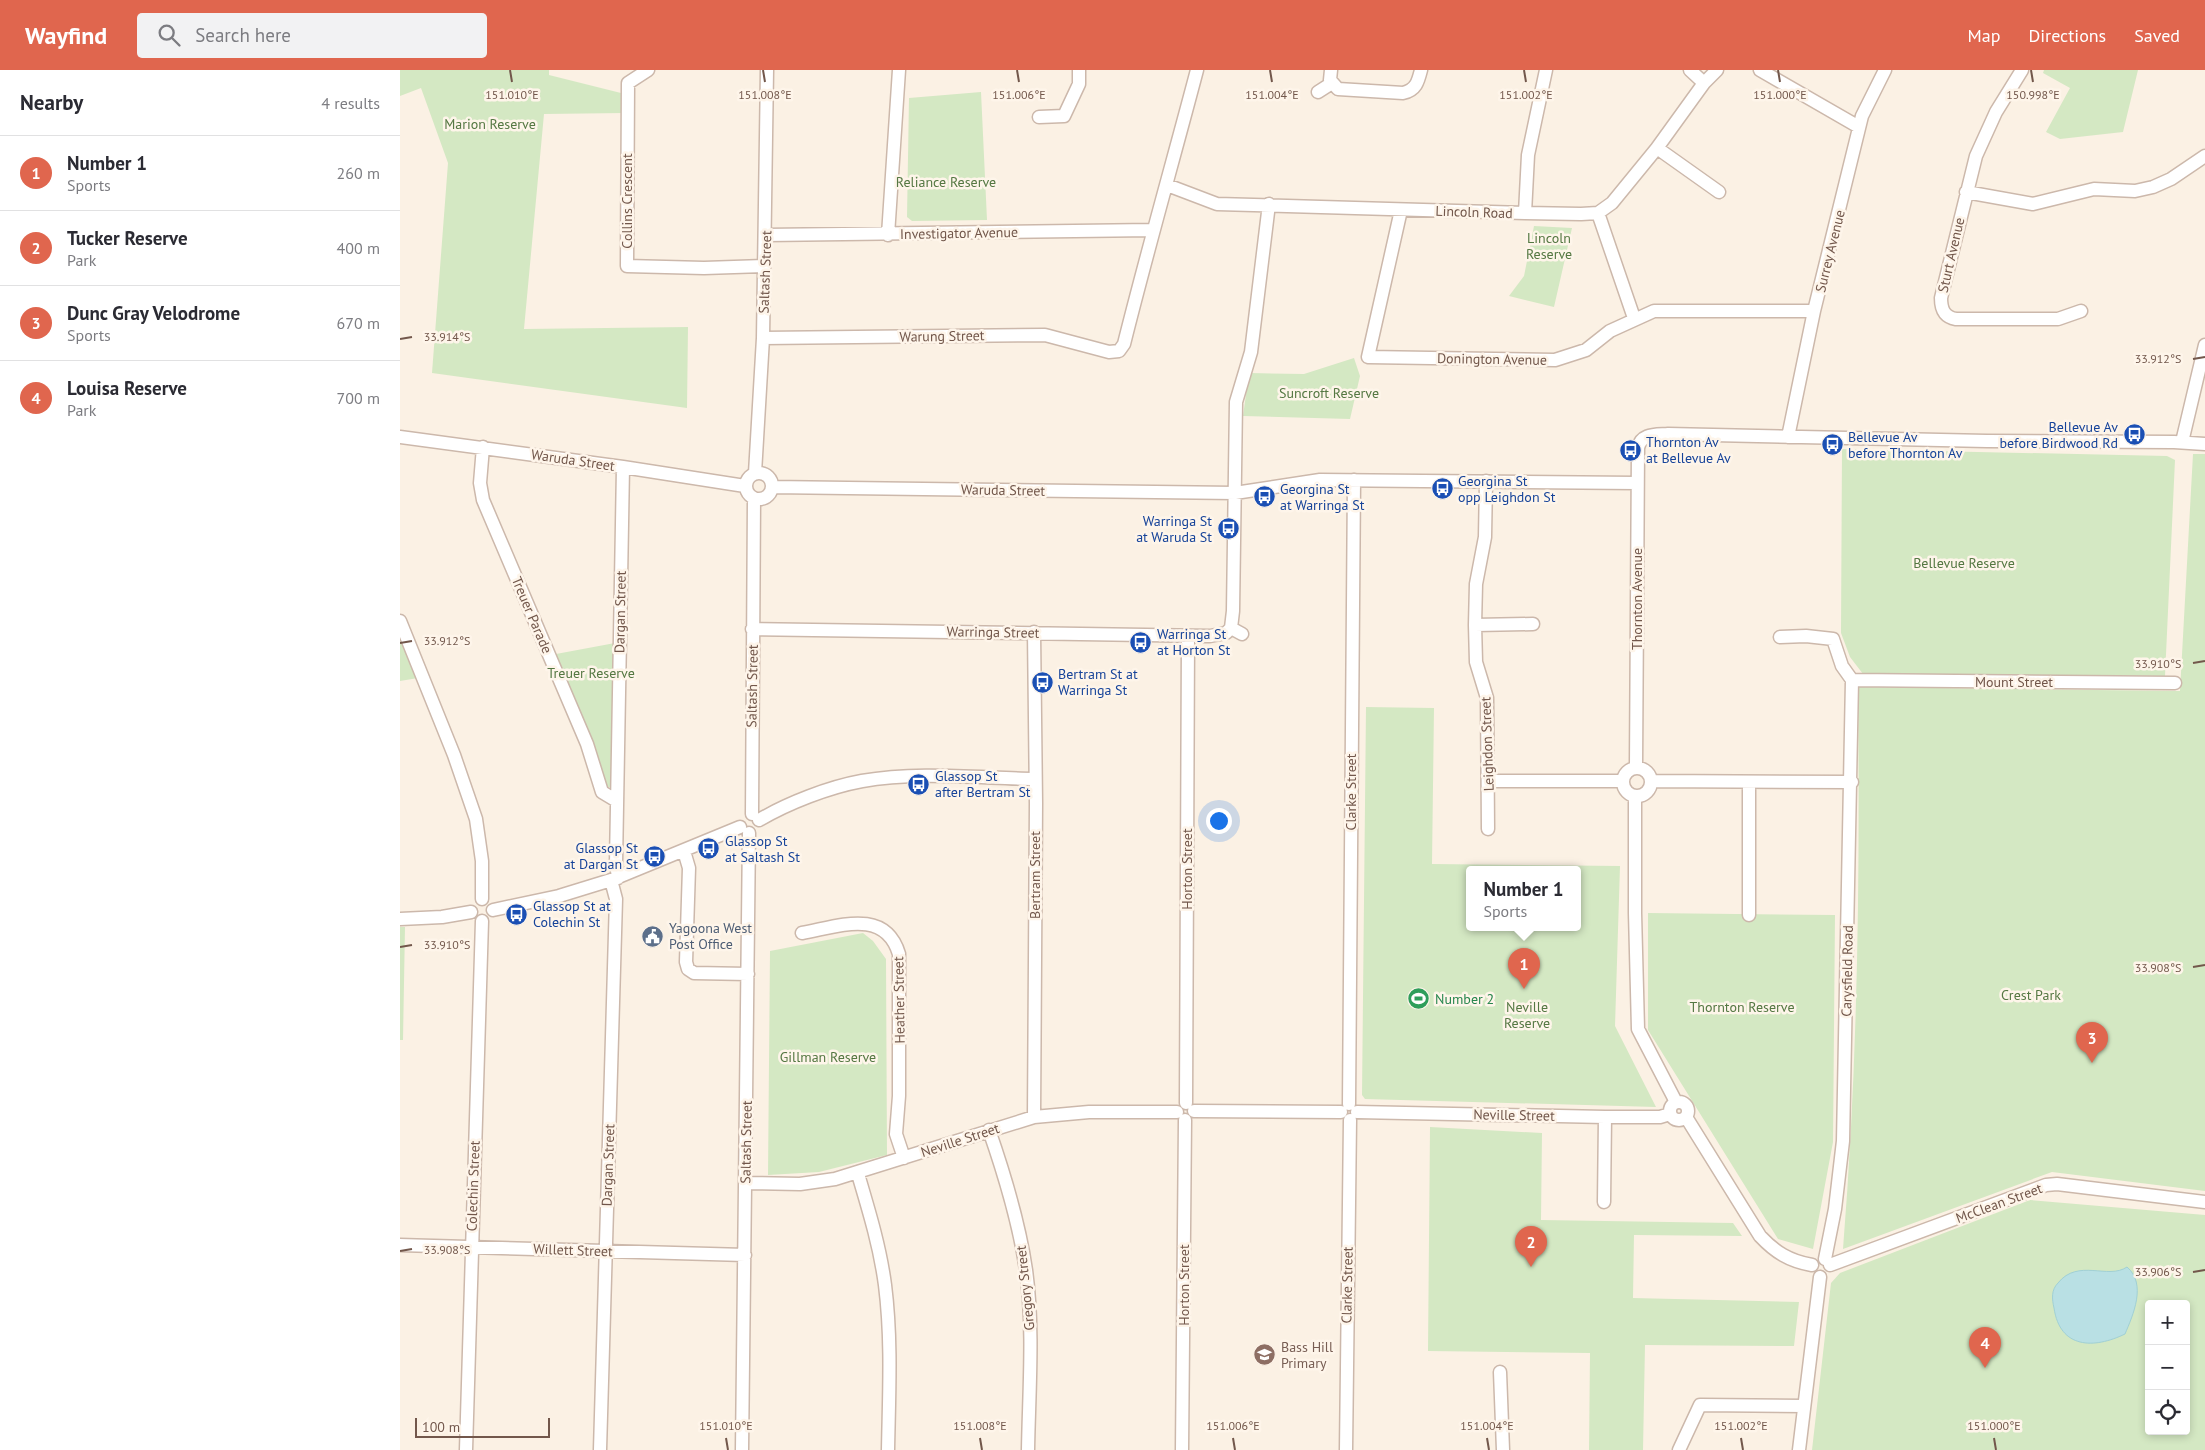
<!DOCTYPE html>
<html lang="en">
<head>
<meta charset="utf-8">
<style>
	body { margin:0; font-family:"PT Sans",sans-serif; background:#f2f2f3; color:#2b2b33 }
	.controls { position:absolute; right:15px; bottom:15px; display:grid; overflow:hidden; border-radius:5px; box-shadow:0 2px 8px #0003 }
	.controls button { width:45px; height:45px; display:grid; place-items:center; padding:0; border:0; border-bottom:1px solid #e1e1e2; background:#fff; color:#2b2b33; font:25px sans-serif }
	.scale { position:absolute; left:15px; bottom:12px; width:135px; box-sizing:border-box; padding-left:5px; border:2px solid #72574b; border-top:0; font-size:14px; line-height:18px; white-space:nowrap; color:#72574b; -webkit-text-stroke:4px #fef5ea; paint-order:stroke }
	.you { position:absolute; left:818px; top:750px; width:18px; height:18px; margin:-12px; border:4px solid #fff; border-radius:50%; background:#1a73e8; box-shadow:0 0 0 8px #1a73e833 }
	.badge { display:grid; place-items:center; width:32px; height:32px; border-radius:50%; background:#e0664e; color:#fff; font-size:16px; font-weight:700 }
	.pin { position:absolute; translate:-50% -41px; filter:drop-shadow(0 1px 2px #0008) }
	.pin::after { content:''; position:absolute; top:26px; width:18px; height:15px; background:inherit; clip-path:polygon(0 0,100% 0,50% 100%) }
	.popup { position:absolute; left:1066px; top:796px; width:115px; height:65px; box-sizing:border-box; display:grid; place-content:center; border-radius:5px; background:#fff; filter:drop-shadow(0 1px 4px #0005); font-size:16px; white-space:nowrap; color:#7c7c81 }
	.popup b { font-size:19px; color:#2b2b33 }
	.popup::after { content:''; position:absolute; left:50%; top:100%; margin-left:-10px; border:10px solid transparent; border-top-color:#fff }
	.list { margin:0; padding:0; list-style:none }
	h2 { display:flex; justify-content:space-between; align-items:center; height:65px; margin:0; padding:0 20px; font-size:21px }
	h2 small { font-size:16px; font-weight:400; color:#7c7c81 }
	.list li { display:grid; grid-template-columns:32px 1fr auto; gap:15px; align-items:center; box-sizing:border-box; height:75px; padding:0 20px; border-top:1px solid #e1e1e2 }
	.list b { display:block; font-size:19px; white-space:nowrap }
	.list p { margin:0; font-size:16px; white-space:nowrap; color:#7c7c81 }
	.list em { font-size:16px; font-style:normal; color:#7c7c81 }
	.icon { flex:none; width:28px; height:28px; fill:none; stroke:currentColor; stroke-width:2; stroke-linecap:round; stroke-linejoin:round }
	.map { position:relative; flex:none; width:1805px; height:1380px; overflow:hidden }
	header { display:flex; align-items:center; gap:30px; box-sizing:border-box; height:70px; padding:0 25px; background:#e0664e; color:#fff }
	header strong { font-size:24px }
	nav { display:flex; gap:28px; margin-inline-start:auto; font-size:18px }
	.search { width:350px; height:45px; background:#f2f2f3; display:flex; align-items:center; gap:12px; box-sizing:border-box; padding:0 18px; border-radius:5px; color:#7c7c81; font-size:19px }
	main { display:flex }
	aside { flex:1; background:#fff }
	.map>svg:first-child { display:block }
	.green { fill:#d4e8c3; fill-rule:evenodd }
	.water { fill:#b9e0e4; stroke:#a0d0d5 }
	.lines { fill:none; stroke-linecap:round; stroke-linejoin:round }
	.minor-casing { stroke:#ccb8ab; stroke-width:15 }
	.minor { stroke:#fff; stroke-width:12 }
	.ticks { fill:none; stroke:#72574b; stroke-width:2 }
	.labels { text-anchor:middle; stroke-width:5; stroke-linejoin:round; paint-order:stroke }
	.park-label { font-size:14px; fill:#557843; stroke:#fef5ea }
	.street-label { font-size:14px; fill:#72574b; stroke:#fef5ea }
	.transit-label { font-size:14px; fill:#164399; stroke:#fef5ea; text-anchor:start }
	.service-label { font-size:14px; fill:#4e5e75; stroke:#fef5ea; text-anchor:start }
	.leisure-label { font-size:14px; fill:#27864d; stroke:#fef5ea; text-anchor:start }
	.education-label { font-size:14px; fill:#785e54; stroke:#fef5ea; text-anchor:start }
	.ticks-label { font-size:12px; text-anchor:middle; fill:#72574b; stroke:#fef5ea; stroke-width:5; stroke-linejoin:round; paint-order:stroke }
</style>
</head>
<body>
<header>
<strong>Wayfind</strong>
<div class="search"><svg class="icon" aria-label="search" viewBox="0 0 24 24"><circle cx="10" cy="10" r="6"/><path d="M15 15l6 6"/></svg>Search here</div>
<nav><a>Map</a><a>Directions</a><a>Saved</a></nav>
</header>
<main>
<aside>
<h2>Nearby<small>4 results</small></h2>
<ul class="list">
<li><span class="badge">1</span><div><b>Number 1</b><p>Sports</p></div><em>260 m</em></li>
<li><span class="badge">2</span><div><b>Tucker Reserve</b><p>Park</p></div><em>400 m</em></li>
<li><span class="badge">3</span><div><b>Dunc Gray Velodrome</b><p>Sports</p></div><em>670 m</em></li>
<li><span class="badge">4</span><div><b>Louisa Reserve</b><p>Park</p></div><em>700 m</em></li>
</ul>
</aside>
<div class="map">
<svg width="1805" height="1380" viewBox="0 0 1805 1380">
	<rect width="100%" height="100%" fill="#fbf1e4"/>
	<!-- green -->
	<path class="green" d="M0,0H149V5L225,24V43L144,44L124,259L288,257L287,338L32,303L48,93L21,18L0,26Z
		M1644,0H1738L1723,62L1660,69L1646,62L1670,18L1643,3Z
		M581,22L587,150L512,151L507,147L509,28Z
		M1134,156L1172,158L1154,237L1109,226L1124,206Z
		M954,288L960,306L950,349L843,346L849,303L904,304Z
		M1442,379L1767,386L1775,390L1765,606L1463,604L1450,587L1441,563Z
		M1793,384H1805V1121L1652,1102L1443,1179C1458,992 1460,804 1458,617L1780,621Z
		M0,564L18,608L0,611Z
		M215,573L212,716L207,718L188,663L156,584Z
		M966,637L1034,638L1032,794L1220,796L1215,956L1256,1037L965,1029L962,1025ZM1070,800H1178V858H1070Z
		M1248,843L1435,845L1433,1072L1413,1179L1378,1169L1248,960Z
		M0,857H5L3,970H0Z
		M463,863L473,871L486,889L487,1085L419,1102L368,1105L370,881Z
		M1030,1057L1142,1063L1141,1150L1333,1153L1342,1166L1234,1165L1233,1228L1399,1232L1394,1276L1245,1275L1243,1380H1189L1190,1283L1028,1281Z
		M1630,1130L1805,1145V1380H1412L1431,1213L1440,1203ZM1749,1234H1786V1361H1749Z"/>
	<!-- water -->
	<path class="water" d="M1727,1197C1747,1214 1733,1245 1725,1264C1694,1279 1660,1279 1654,1238C1652,1229 1651,1220 1658,1213C1678,1188 1708,1210 1727,1197Z"/>
	<g class="lines">
		<defs>
			<path id="minor" d="M248,0L228,13L227,196L304,198L364,196
				M931,0L930,10L938,19L1003,23C1016,20 1018,12 1021,0
				M1290,0L1304,13
				M1360,0L1459,57
				M1622,0L1596,42L1576,86L1541,228C1541,239 1544,247 1556,249H1658L1681,241
				M918,22L932,13
				M639,47L664,46L679,14V0
				M1257,78L1319,122
				M767,115L817,134L1125,143L1181,144L1198,143L1212,133L1257,78L1304,13L1317,0
				M1566,122L1633,134L1694,119L1735,121L1753,117L1771,109L1805,86
				M1001,140L968,287L1155,290L1186,280L1210,261L1254,241H1414
				M1125,143L1128,85L1146,0
				M1198,143L1234,248
				M366,165L752,160
				M488,165L499,0
				M363,268L645,265L709,282L719,281L724,274C747,182 773,91 797,0
				M0,367L223,397L345,416
				M1388,367L1414,241L1462,46L1485,0
				M1782,372L1805,275
				M83,377L80,413L83,430L187,674L202,722L217,731
				M346 416a13 13 0 1 1 26 0a13 13 0 1 1-26 0Z
				M355,403L363,268L367,0
				M1086,411L1085,467L1076,514L1075,555L1076,592L1087,628L1088,759
				M372,417L835,423L920,410L1237,413
				M0,551L54,685L76,749L82,791V829
				M1075,555L1133,554
				M831,558L842,564
				M352,559L810,566L826,563L831,558L833,541L836,332L851,282L869,134
				M1380,567L1406,566L1433,569L1442,596L1452,610
				M1452,610L1775,613
				M1236,697L1238,378C1241,363 1256,365 1268,364L1587,371L1774,372L1805,374
				M1223 712a14 14 0 1 1 28 0a14 14 0 1 1-28 0Z
				M1089,711H1222
				M1251,711L1452,712
				M1235,726V843L1238,959L1276,1032
				M352,744L354,428
				M359,750C388,733 429,717 462,711C517,701 579,708 635,709
				M284,781L289,798L286,892L288,899L294,903L348,904
				M218,808L216,793L223,397
				M93,840L159,826L211,810L340,757
				M1349,845V712
				M0,849L42,847L71,842
				M402,863C437,857 485,837 499,884V1026L496,1064L504,1088
				M1270 1041a9 9 0 1 1 18 0a9 9 0 1 1-18 0Z
				M786,1033L788,566
				M949,1034L954,410
				M794,1041L941,1042
				M957,1042L1205,1047H1260L1270,1044
				M634,1047L636,733L634,562
				M1286,1047L1360,1166C1375,1182 1389,1191 1412,1195
				M589,1060C605,1106 619,1152 626,1200C634,1259 629,1321 628,1380
				M458,1104C469,1141 480,1177 485,1215C492,1270 489,1325 488,1380
				M346,1113L400,1114L435,1109L634,1047L689,1042H777
				M1204,1132L1205,1047
				M0,1175L345,1185
				M1425,1189L1435,1139L1443,1071L1452,610
				M1430,1195L1646,1115L1657,1114L1805,1132
				M1100,1302L1103,1380
				M66,1380L82,851
				M200,1380L216,829L211,810
				M342,1380L349,763
				M782,1380L785,1050
				M946,1380L950,1050
				M1279,1380L1300,1335L1403,1336
				M1399,1380L1420,1207"/>
		</defs>
		<!-- minor casing -->
		<use href="#minor" class="minor-casing"/>
		<!-- minor -->
		<use href="#minor" class="minor"/>
	</g>
	<!-- ticks -->
	<path class="ticks" d="M110,0L112,12M363,0L365,12M617,0L619,12M870,0L872,12M1124,0L1126,12M1378,0L1380,12M1631,0L1633,12M0,269L12,267M1793,289L1805,287M0,573L12,571M1793,593L1805,591M0,877L12,875M1793,897L1805,895M0,1181L12,1179M1793,1202L1805,1200M326,1368L328,1380M580,1368L582,1380M833,1368L835,1380M1087,1368L1089,1380M1341,1368L1343,1380M1594,1368L1596,1380"/>
	<!-- icons -->
	<defs>
		<symbol id="bus-disc" viewBox="-11 -11 22 22"><circle r="9.5" fill="#1a4fb4" stroke="#fef5ea"/><path d="M-5-6H5V4H4V6H2V4H-2V6H-4V4H-5ZM-3.5-4V0h7V-4ZM-3.5 1.2v1.5H-2V1.2ZM2 1.2v1.5H3.5V1.2Z" fill="#fff"/></symbol>
		<symbol id="civic-disc" viewBox="-11 -11 22 22"><circle r="9.5" fill="#5c6f8a" stroke="#fef5ea"/><path d="M-.6-6.5H3V-4.5H.6V-3L4-1V1h2V6H-6V1h2V-1L-.6-3ZM-1.2 2.5V6h2.4V2.5Z" fill="#fff"/></symbol>
		<symbol id="stadium-disc" viewBox="-11 -11 22 22"><circle r="9.5" fill="#2e9e5b" stroke="#fef5ea"/><path d="M0-5a6.5 5 0 1 0 0 10a6.5 5 0 1 0 0-10ZM-3.5-1.8h7v3.6h-7Z" fill="#fff"/></symbol>
		<symbol id="school-disc" viewBox="-11 -11 22 22"><circle r="9.5" fill="#8d6e63" stroke="#fef5ea"/><path d="M0-5L7-2L0 1L-7-2ZM-4 1L0 2.5L4 1V4Q0 6-4 4Z" fill="#fff"/></symbol>
	</defs>
	<g fill-rule="evenodd">
		<use href="#bus-disc" x="1722" y="352" width="25" height="25"/>
		<use href="#bus-disc" x="1420" y="362" width="25" height="25"/>
		<use href="#bus-disc" x="1218" y="368" width="25" height="25"/>
		<use href="#bus-disc" x="1030" y="406" width="25" height="25"/>
		<use href="#bus-disc" x="852" y="414" width="25" height="25"/>
		<use href="#bus-disc" x="816" y="446" width="25" height="25"/>
		<use href="#bus-disc" x="728" y="560" width="25" height="25"/>
		<use href="#bus-disc" x="630" y="600" width="25" height="25"/>
		<use href="#bus-disc" x="506" y="702" width="25" height="25"/>
		<use href="#bus-disc" x="296" y="766" width="25" height="25"/>
		<use href="#bus-disc" x="242" y="774" width="25" height="25"/>
		<use href="#bus-disc" x="104" y="832" width="25" height="25"/>
		<use href="#civic-disc" x="240" y="854" width="25" height="25"/>
		<use href="#stadium-disc" x="1006" y="916" width="25" height="25"/>
		<use href="#school-disc" x="852" y="1272" width="25" height="25"/>
	</g>
	<g class="labels">
		<!-- park labels -->
		<g class="park-label">
			<text x="90" y="59">Marion Reserve</text>
			<text x="546" y="117">Reliance Reserve</text>
			<text x="1149" y="173">Lincoln<tspan x="1149" dy="16">Reserve</tspan></text>
			<text x="929" y="328">Suncroft Reserve</text>
			<text x="1564" y="498">Bellevue Reserve</text>
			<text x="191" y="608">Treuer Reserve</text>
			<text x="1631" y="930">Crest Park</text>
			<text x="1127" y="942">Neville<tspan x="1127" dy="16">Reserve</tspan></text>
			<text x="1342" y="942">Thornton Reserve</text>
			<text x="428" y="992">Gillman Reserve</text>
		</g>
		<!-- street labels -->
		<g class="street-label">
			<text transform="translate(227 131) rotate(-90)" y="5">Collins Crescent</text>
			<text transform="translate(1074 142) rotate(2)" y="5">Lincoln Road</text>
			<text transform="translate(559 163) rotate(-1)" y="5">Investigator Avenue</text>
			<text transform="translate(1430 181) rotate(-76)" y="5">Surrey Avenue</text>
			<text transform="translate(1551 185) rotate(-77)" y="5">Sturt Avenue</text>
			<text transform="translate(365 202) rotate(-88)" y="5">Saltash Street</text>
			<text transform="translate(542 266) rotate(-1)" y="5">Warung Street</text>
			<text transform="translate(1092 289) rotate(1)" y="5">Donington Avenue</text>
			<text transform="translate(173 390) rotate(8)" y="5">Waruda Street</text>
			<text transform="translate(603 420) rotate(1)" y="5">Waruda Street</text>
			<text transform="translate(1237 529) rotate(-90)" y="5">Thornton Avenue</text>
			<text transform="translate(220 542) rotate(-89)" y="5">Dargan Street</text>
			<text transform="translate(132 545) rotate(67)" y="5">Treuer Parade</text>
			<text transform="translate(593 562) rotate(1)" y="5">Warringa Street</text>
			<text x="1614" y="617">Mount Street</text>
			<text transform="translate(352 616) rotate(-89)" y="5">Saltash Street</text>
			<text transform="translate(1087 674) rotate(-92)" y="5">Leighdon Street</text>
			<text transform="translate(951 722) rotate(-90)" y="5">Clarke Street</text>
			<text transform="translate(787 799) rotate(-90)" y="5">Horton Street</text>
			<text transform="translate(635 805) rotate(-90)" y="5">Bertram Street</text>
			<text transform="translate(1447 901) rotate(-89)" y="5">Carysfield Road</text>
			<text transform="translate(499 930) rotate(-91)" y="5">Heather Street</text>
			<text transform="translate(1114 1045) rotate(1)" y="5">Neville Street</text>
			<text transform="translate(560 1070) rotate(-18)" y="5">Neville Street</text>
			<text transform="translate(346 1072) rotate(-89)" y="5">Saltash Street</text>
			<text transform="translate(208 1095) rotate(-88)" y="5">Dargan Street</text>
			<text transform="translate(73 1116) rotate(-88)" y="5">Colechin Street</text>
			<text transform="translate(1599 1133) rotate(-20)" y="5">McClean Street</text>
			<text transform="translate(173 1180) rotate(2)" y="5">Willett Street</text>
			<text transform="translate(784 1215) rotate(-90)" y="5">Horton Street</text>
			<text transform="translate(947 1215) rotate(-89)" y="5">Clarke Street</text>
			<text transform="translate(625 1218) rotate(-96)" y="5">Gregory Street</text>
		</g>
		<!-- transit labels -->
		<g class="transit-label">
			<text x="1718" y="362" text-anchor="end">Bellevue Av<tspan x="1718" dy="16">before Birdwood Rd</tspan></text>
			<text x="1448" y="372">Bellevue Av<tspan x="1448" dy="16">before Thornton Av</tspan></text>
			<text x="1246" y="377">Thornton Av<tspan x="1246" dy="16">at Bellevue Av</tspan></text>
			<text x="1058" y="416">Georgina St<tspan x="1058" dy="16">opp Leighdon St</tspan></text>
			<text x="880" y="424">Georgina St<tspan x="880" dy="16">at Warringa St</tspan></text>
			<text x="812" y="456" text-anchor="end">Warringa St<tspan x="812" dy="16">at Waruda St</tspan></text>
			<text x="757" y="569">Warringa St<tspan x="757" dy="16">at Horton St</tspan></text>
			<text x="658" y="609">Bertram St at<tspan x="658" dy="16">Warringa St</tspan></text>
			<text x="535" y="711">Glassop St<tspan x="535" dy="16">after Bertram St</tspan></text>
			<text x="325" y="776">Glassop St<tspan x="325" dy="16">at Saltash St</tspan></text>
			<text x="238" y="783" text-anchor="end">Glassop St<tspan x="238" dy="16">at Dargan St</tspan></text>
			<text x="133" y="841">Glassop St at<tspan x="133" dy="16">Colechin St</tspan></text>
		</g>
		<!-- service labels -->
		<g class="service-label">
			<text x="269" y="863">Yagoona West<tspan x="269" dy="16">Post Office</tspan></text>
		</g>
		<!-- leisure labels -->
		<g class="leisure-label">
			<text x="1035" y="934">Number 2</text>
		</g>
		<!-- education labels -->
		<g class="education-label">
			<text x="881" y="1282">Bass Hill<tspan x="881" dy="16">Primary</tspan></text>
		</g>
	</g>
	<g class="ticks-label">
		<text x="1633" y="29">150.998°E</text>
		<text x="112" y="29">151.010°E</text>
		<text x="365" y="29">151.008°E</text>
		<text x="619" y="29">151.006°E</text>
		<text x="872" y="29">151.004°E</text>
		<text x="1126" y="29">151.002°E</text>
		<text x="1380" y="29">151.000°E</text>
		<text x="47" y="271">33.914°S</text>
		<text x="1758" y="293">33.912°S</text>
		<text x="47" y="575">33.912°S</text>
		<text x="1758" y="598">33.910°S</text>
		<text x="47" y="879">33.910°S</text>
		<text x="1758" y="902">33.908°S</text>
		<text x="47" y="1184">33.908°S</text>
		<text x="1758" y="1206">33.906°S</text>
		<text x="326" y="1360">151.010°E</text>
		<text x="580" y="1360">151.008°E</text>
		<text x="833" y="1360">151.006°E</text>
		<text x="1087" y="1360">151.004°E</text>
		<text x="1341" y="1360">151.002°E</text>
		<text x="1594" y="1360">151.000°E</text>
	</g>
</svg>
<div class="controls">
<button>+</button>
<button>−</button>
<button><svg class="icon" aria-label="locate" viewBox="0 0 24 24"><circle cx="12" cy="12" r="6"/><path d="M12 2v4M12 18v4M2 12h4M18 12h4"/></svg></button>
</div>
<div class="scale">100 m</div>
<div class="you"></div>
<div class="pin badge" style="left:1124px;top:919px">1</div>
<div class="popup"><b>Number 1</b>Sports</div>
<div class="pin badge" style="left:1131px;top:1197px">2</div>
<div class="pin badge" style="left:1692px;top:993px">3</div>
<div class="pin badge" style="left:1585px;top:1298px">4</div>
</div>
</main>
</body>
</html>
